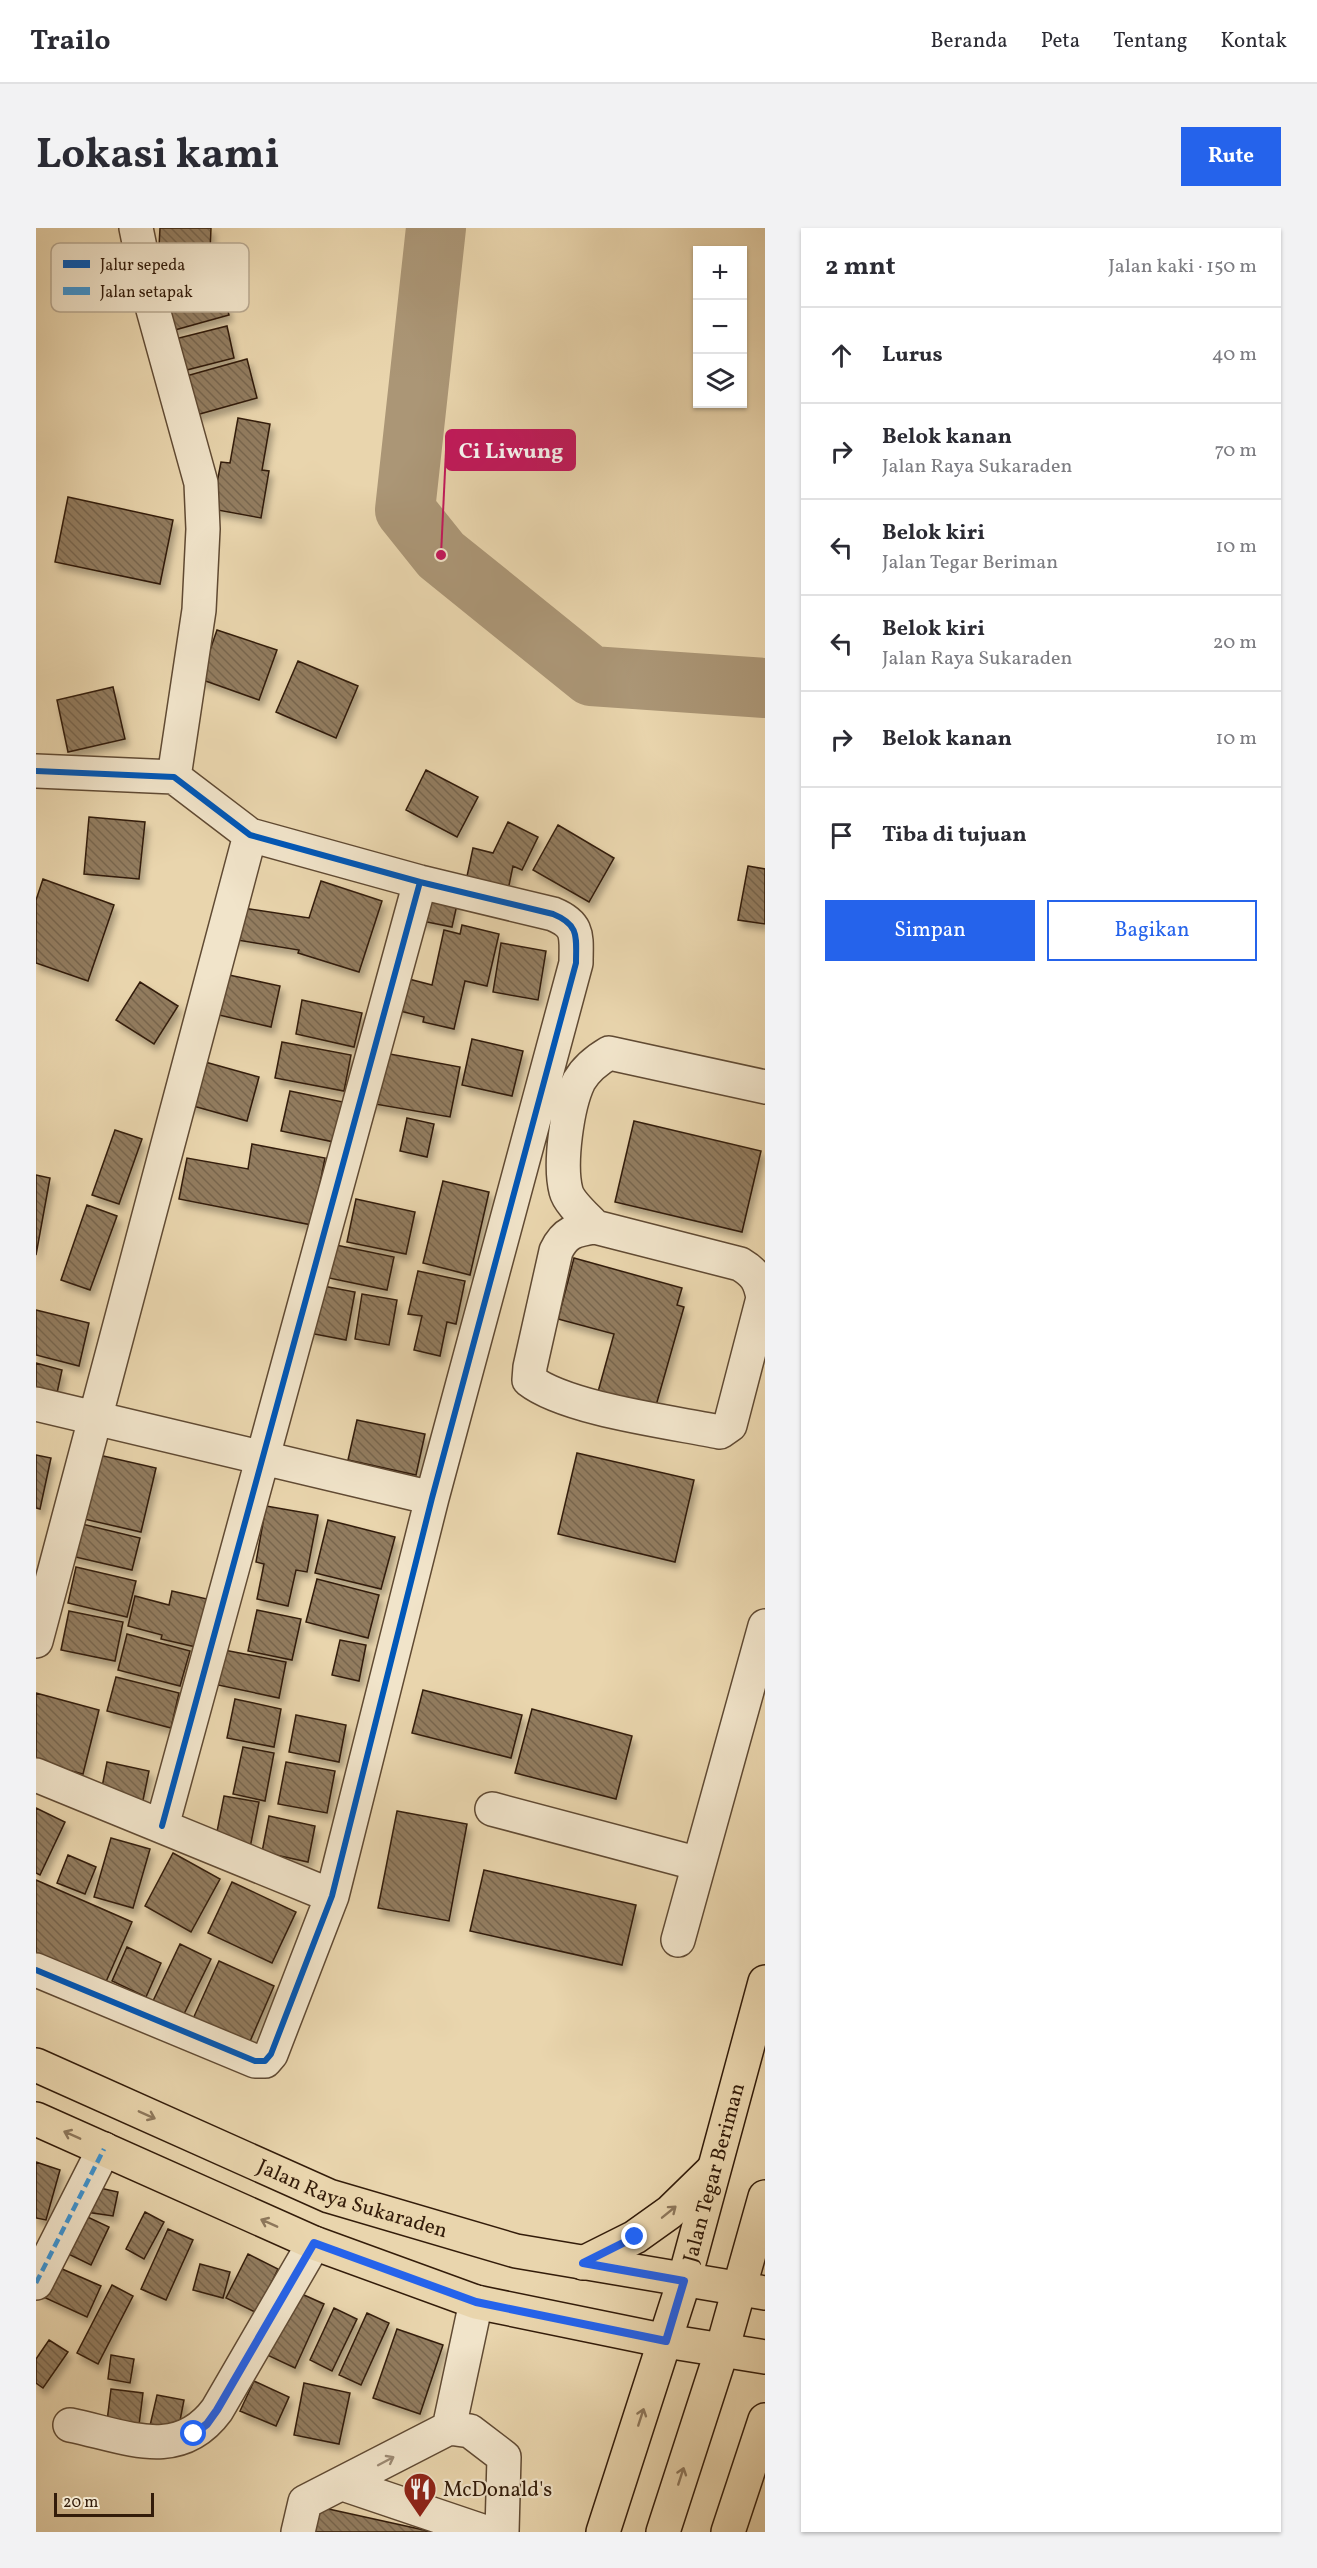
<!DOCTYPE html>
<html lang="id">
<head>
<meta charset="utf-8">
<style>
	body { margin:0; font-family:Vollkorn,serif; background:#f2f2f3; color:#2b2b33 }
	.controls { position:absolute; right:18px; top:18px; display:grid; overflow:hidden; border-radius:0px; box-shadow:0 2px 4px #0004 }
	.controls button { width:54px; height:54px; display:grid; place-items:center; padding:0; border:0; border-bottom:2px solid #e1e1e2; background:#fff; color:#2b2b33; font:30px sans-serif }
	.scale { position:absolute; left:18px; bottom:15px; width:100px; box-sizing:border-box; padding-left:6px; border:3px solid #331c0a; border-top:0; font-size:16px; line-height:21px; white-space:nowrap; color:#331c0a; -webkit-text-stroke:4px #f1e4ca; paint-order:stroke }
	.stop { position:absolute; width:18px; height:18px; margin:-14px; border:4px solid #2563eb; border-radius:50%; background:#fff }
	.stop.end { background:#2563eb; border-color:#fff; box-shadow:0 2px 6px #0008 }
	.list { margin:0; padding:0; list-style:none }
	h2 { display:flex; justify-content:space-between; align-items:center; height:78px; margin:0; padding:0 24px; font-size:26px }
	h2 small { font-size:20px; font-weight:400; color:#7c7c81 }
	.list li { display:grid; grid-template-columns:39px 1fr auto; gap:18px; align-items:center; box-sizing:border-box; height:96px; padding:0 24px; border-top:2px solid #e1e1e2 }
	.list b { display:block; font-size:22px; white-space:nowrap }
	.list p { margin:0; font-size:20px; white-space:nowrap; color:#7c7c81 }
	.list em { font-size:20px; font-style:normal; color:#7c7c81 }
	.actions { display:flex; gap:12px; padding:18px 24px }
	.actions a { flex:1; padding:14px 0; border:2px solid #2563eb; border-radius:0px; text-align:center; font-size:21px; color:#2563eb }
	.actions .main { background:#2563eb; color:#fff }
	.icon { flex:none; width:33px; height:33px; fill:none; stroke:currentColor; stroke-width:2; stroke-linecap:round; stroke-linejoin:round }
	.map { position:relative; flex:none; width:729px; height:2304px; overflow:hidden; border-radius:0px }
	header { display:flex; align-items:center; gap:36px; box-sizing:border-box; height:84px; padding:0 30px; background:#fff; border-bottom:2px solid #e1e1e2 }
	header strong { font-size:28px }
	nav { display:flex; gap:33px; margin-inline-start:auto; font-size:21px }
	.intro { display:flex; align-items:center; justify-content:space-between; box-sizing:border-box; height:144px; padding:0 36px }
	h1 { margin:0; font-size:42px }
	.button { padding:15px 27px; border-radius:0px; background:#2563eb; color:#fff; font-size:21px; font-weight:700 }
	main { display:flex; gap:36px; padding:0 36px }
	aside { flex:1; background:#fff; border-radius:0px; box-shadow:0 2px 4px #0004 }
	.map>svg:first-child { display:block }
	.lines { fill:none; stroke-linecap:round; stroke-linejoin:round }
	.river { stroke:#ab9676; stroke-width:60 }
	.building { fill:url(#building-back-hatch); stroke:#331c0a; stroke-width:1.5; filter:url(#shadow) }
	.minor-casing { stroke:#604a33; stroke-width:36 }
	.major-casing { stroke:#331c0a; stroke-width:36 }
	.minor { stroke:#f1e4ca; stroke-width:33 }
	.major { stroke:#e9d5ad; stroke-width:33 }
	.quiet { stroke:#3d94d2; stroke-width:4.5; stroke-dasharray:9 4.5; stroke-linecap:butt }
	.cycleway-casing { stroke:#f1e4ca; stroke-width:10 }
	.cycleway { stroke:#0057b8; stroke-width:6 }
	.oneway { stroke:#8e785c }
	.oneway2 { stroke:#9c8a74 }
	.route { stroke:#2563eb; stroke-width:8 }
	.labels { text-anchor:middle; stroke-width:4.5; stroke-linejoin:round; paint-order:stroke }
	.street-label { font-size:21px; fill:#331c0a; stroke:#f1e4ca }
	.poi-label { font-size:21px; fill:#331c0a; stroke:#f1e4ca; text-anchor:start }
	.key { fill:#f1e4ca; stroke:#b8a890; stroke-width:1.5 }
	.key-label { font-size:16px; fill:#331c0a }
	.leader { fill:none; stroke:#c2185b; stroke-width:2 }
	.callout-dot { fill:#c2185b; stroke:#f1e4ca; stroke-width:2 }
	.callout { fill:#c2185b; stroke:#c2185b; stroke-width:2 }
	.callout-label { font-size:22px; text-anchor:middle; font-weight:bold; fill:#fff }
</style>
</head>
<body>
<header>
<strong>Trailo</strong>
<nav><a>Beranda</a><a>Peta</a><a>Tentang</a><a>Kontak</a></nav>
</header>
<div class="intro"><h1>Lokasi kami</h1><a class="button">Rute</a></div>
<main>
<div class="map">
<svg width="729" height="2304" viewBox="0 0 729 2304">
	<defs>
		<pattern id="building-back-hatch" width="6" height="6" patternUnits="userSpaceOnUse" patternTransform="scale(1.5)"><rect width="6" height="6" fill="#927c5f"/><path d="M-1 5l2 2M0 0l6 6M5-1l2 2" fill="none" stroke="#78654d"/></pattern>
		<filter id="shadow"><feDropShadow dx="3.5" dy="6" stdDeviation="3" flood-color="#0004"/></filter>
	</defs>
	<rect width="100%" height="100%" fill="#e9d5ad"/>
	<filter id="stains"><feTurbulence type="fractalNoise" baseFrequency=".00333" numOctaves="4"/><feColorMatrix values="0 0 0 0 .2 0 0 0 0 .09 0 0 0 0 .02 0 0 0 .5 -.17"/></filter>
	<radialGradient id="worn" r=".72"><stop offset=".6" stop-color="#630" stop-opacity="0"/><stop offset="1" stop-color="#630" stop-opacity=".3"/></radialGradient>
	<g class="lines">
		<!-- river -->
		<path class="river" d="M400,0L369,282L405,327L555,448L729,460"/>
	</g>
	<!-- building -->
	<path class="building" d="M124,0H175L174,23L123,19Z
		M177,29L193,87L128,105L113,47Z
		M191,98L198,130L139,145L131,113Z
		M211,131L221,170L153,189L143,150Z
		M202,190L234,196L226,242L233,243L225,290L176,281L185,234L194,235Z
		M32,269L137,292L124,356L19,334Z
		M181,402L241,422L223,472L164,451Z
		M262,433L322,458L300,510L240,484Z
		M77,459L89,511L32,524L21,472Z
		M390,542L442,569L421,609L370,582Z
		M53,589L109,594L103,651L48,646Z
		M472,594L502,609L486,642L477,638L472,662L430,653L437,620L457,625Z
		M522,597L578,630L553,674L497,642Z
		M712,638L729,641V696L702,692Z
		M7,651L78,677L52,753L0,735V672Z
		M285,653L346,673L323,744L262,725L263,722L195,711L201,679L273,690Z
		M387,664L422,672L416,699L381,692Z
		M426,697L463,706L451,758L429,753L418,801L387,794L388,789L356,781L365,749L396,757L408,702L424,706Z
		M465,715L510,723L502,772L457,764Z
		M179,744L244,758L235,799L170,784Z
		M104,754L142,778L118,816L80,792Z
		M266,772L326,785L318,819L260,806Z
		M436,811L487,823L476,868L426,857Z
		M246,814L315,827L308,863L239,850Z
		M343,824L424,839L414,889L333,875Z
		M162,832L223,849L211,893L150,876Z
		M254,863L307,874L298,914L245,903Z
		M371,890L398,896L391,929L364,923Z
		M598,893L725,923L706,1004L579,974Z
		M79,902L106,911L83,976L56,967Z
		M216,916L289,930L276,997L143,971L151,930L212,941Z
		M0,947L14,950L0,1027Z
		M407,953L453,964L434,1047L387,1035Z
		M320,971L379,984L370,1026L311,1014Z
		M51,977L81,988L54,1062L25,1052Z
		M300,1017L358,1029L351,1062L293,1050Z
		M538,1030L646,1060L641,1077L648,1079L617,1188L560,1171L578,1106L522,1091Z
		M382,1043L429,1053L420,1096L411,1094L404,1128L378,1122L386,1088L372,1086Z
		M282,1057L319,1064L310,1112L273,1105Z
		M326,1066L361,1072L353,1117L319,1111Z
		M0,1082L53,1095L43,1138L0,1127Z
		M0,1135L26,1142L19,1174L0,1170Z
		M321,1192L389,1206L380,1247L312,1232Z
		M541,1225L658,1252L639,1334L522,1306Z
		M0,1227L15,1230L4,1281L0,1280Z
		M63,1227L120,1240L105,1304L48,1291Z
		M230,1278L282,1287L271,1344L260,1342L252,1378L221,1371L228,1336L220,1334Z
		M292,1292L359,1309L345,1361L279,1345Z
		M42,1295L104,1310L96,1342L35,1328Z
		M40,1339L100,1353L91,1389L32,1375Z
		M281,1351L343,1367L332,1410L270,1394Z
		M136,1363L171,1371L160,1419L125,1411L126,1407L92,1398L99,1368L133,1377Z
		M221,1382L265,1391L256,1432L212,1423Z
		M33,1383L87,1394L79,1433L25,1422Z
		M91,1406L154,1423L144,1458L82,1442Z
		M304,1412L330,1417L323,1453L296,1447Z
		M188,1422L250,1434L243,1470L182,1457Z
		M80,1449L143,1465L135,1500L71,1483Z
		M387,1462L486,1487L475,1530L376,1505Z
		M0,1465L63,1482L47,1546L0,1534Z
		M199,1471L245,1481L238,1519L191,1510Z
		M496,1481L596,1508L580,1571L479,1545Z
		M260,1487L310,1497L303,1534L253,1524Z
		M207,1519L238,1525L229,1573L197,1566Z
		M71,1534L113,1543L106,1577L64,1569Z
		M250,1534L299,1543L291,1585L242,1576Z
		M188,1568L223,1574L214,1620L179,1614Z
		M0,1580L29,1594L4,1647L0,1645Z
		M361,1583L431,1596L413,1693L342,1680Z
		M233,1588L279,1598L272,1634L226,1624Z
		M75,1610L114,1621L97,1680L58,1669Z
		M137,1625L184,1651L155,1704L109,1678Z
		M32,1627L60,1639L49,1666L21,1655Z
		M448,1642L600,1677L586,1737L434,1703Z
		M0,1652L96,1694L69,1756L0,1726Z
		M196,1654L260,1684L236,1735L172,1705Z
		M144,1716L175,1731L147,1788L117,1773Z
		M91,1719L125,1735L110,1769L76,1753Z
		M183,1733L238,1758L212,1818L156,1793Z
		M0,1934L24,1942L10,1992L0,1990Z
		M55,1958L82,1964L77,1988L50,1984Z
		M41,1984L73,1999L55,2037L24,2022Z
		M109,1984L128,1994L108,2031L90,2021Z
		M132,2001L157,2012L130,2072L105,2061Z
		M212,2026L242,2041L221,2085L190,2070Z
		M164,2036L194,2044L187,2070L157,2062Z
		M17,2037L65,2058L51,2089L3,2067Z
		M76,2057L97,2068L62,2136L41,2125Z
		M259,2063L288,2076L259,2140L229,2126Z
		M298,2080L321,2091L296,2143L274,2132Z
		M331,2085L353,2095L325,2157L303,2147Z
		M361,2101L407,2117L384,2186L337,2170Z
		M13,2112L32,2124L7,2160L0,2155V2131Z
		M75,2127L98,2131L94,2155L72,2151Z
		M218,2153L253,2169L240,2198L204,2183Z
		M268,2155L314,2165L303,2216L258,2207Z
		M75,2161L107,2165L103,2197L71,2193Z
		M121,2167L148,2172L141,2208L113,2202Z
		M279,2278L397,2304H273Z"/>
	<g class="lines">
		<defs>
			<path id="minor" d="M100,0L116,78L165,255L167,301L163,382L138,549
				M0,543L138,549L214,607L384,654L517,686C544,697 540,709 540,735L396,1270L296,1668L235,1826L229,1833H219L0,1742
				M559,999L704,1036C719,1045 724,1052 727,1070L694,1197L684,1204C635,1194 530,1181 493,1152L494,1139L520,1023C529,1004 539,1002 559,999Z
				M559,999C551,990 533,975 530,963C523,936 531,878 543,853C550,841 561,832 573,825L729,859
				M0,1176L396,1270
				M0,1413L214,607
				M0,1547L296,1668
				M456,1581L663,1636
				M126,1598L384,654
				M642,1712L729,1398
				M0,2055L68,1921
				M34,2197C89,2208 142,2235 181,2182L278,2015
				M413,2200L440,2074
				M307,2256L449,2304
				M262,2304L269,2274L413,2200L434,2203L468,2229L466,2304"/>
			<g id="major">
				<path id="s1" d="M0,1837L293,1968L480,2023L729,2065"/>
				<path d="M0,1891L278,2015L440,2074L630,2113L729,2129"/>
				<path d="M547,2035L599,2009L634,1984L676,1943"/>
				<path id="s2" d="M567,2304L648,2053L729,1754"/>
				<path d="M627,2304L686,2122L729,1969"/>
				<path d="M692,2304L729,2192"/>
			</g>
		</defs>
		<!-- minor casing -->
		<use href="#minor" class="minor-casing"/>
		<!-- major casing -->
		<use href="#major" class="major-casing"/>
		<!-- minor -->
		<use href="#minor" class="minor"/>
		<!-- major -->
		<use href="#major" class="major"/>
		<!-- quiet -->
		<path class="quiet" d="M0,2055L68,1921"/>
		<defs>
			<path id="cycleway" d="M0,543L138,549L214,607L384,654L517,686C544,697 540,709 540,735L396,1270L296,1668L235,1826L229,1833H219L0,1742
				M126,1598L384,654"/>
		</defs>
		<!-- cycleway casing -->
		<use href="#cycleway" class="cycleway-casing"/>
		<!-- cycleway -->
		<use href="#cycleway" class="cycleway"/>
	</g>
	<!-- one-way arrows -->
	<defs><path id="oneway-shaft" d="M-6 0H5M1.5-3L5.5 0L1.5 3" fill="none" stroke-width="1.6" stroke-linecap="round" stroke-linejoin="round" transform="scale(1.5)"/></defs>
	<g class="oneway">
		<use href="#oneway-shaft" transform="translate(111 1887) rotate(24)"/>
		<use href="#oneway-shaft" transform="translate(36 1907) rotate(-156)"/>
		<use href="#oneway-shaft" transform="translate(633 1984) rotate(-39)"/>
		<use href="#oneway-shaft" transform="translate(233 1995) rotate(-156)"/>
		<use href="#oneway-shaft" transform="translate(605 2189) rotate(-72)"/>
		<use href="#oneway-shaft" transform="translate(645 2248) rotate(-72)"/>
	</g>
	<use class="oneway2" href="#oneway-shaft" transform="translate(350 2233) rotate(-28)"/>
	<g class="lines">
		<!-- route -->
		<path class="route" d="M158,2206L171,2196L181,2182L278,2015L440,2074L630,2113L648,2053L547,2035L599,2009"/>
	</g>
	<!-- icons -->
	<defs>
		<symbol id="restaurant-pin" viewBox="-11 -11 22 30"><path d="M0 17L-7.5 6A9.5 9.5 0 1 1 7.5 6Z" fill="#8f2418" stroke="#f1e4ca"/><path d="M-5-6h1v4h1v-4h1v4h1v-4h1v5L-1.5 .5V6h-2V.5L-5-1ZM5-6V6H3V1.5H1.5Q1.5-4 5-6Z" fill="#fff"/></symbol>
	</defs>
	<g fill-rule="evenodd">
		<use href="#restaurant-pin" x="365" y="2242" width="38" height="52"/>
	</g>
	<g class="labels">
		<!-- street labels -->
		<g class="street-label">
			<text dy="7" stroke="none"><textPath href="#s2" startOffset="376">Jalan Tegar Beriman</textPath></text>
			<text dy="7" stroke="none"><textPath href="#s1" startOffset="344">Jalan Raya Sukaraden</textPath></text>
		</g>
		<!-- poi labels -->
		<g class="poi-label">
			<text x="407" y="2268">McDonald's</text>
		</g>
	</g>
	<!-- legend -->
	<rect x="15" y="15" width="198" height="69" rx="9" class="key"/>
	<rect x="27" y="32" width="27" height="8" fill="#0057b8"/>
	<rect x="27" y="59" width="27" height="8" fill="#3d94d2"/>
	<g class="key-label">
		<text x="64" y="42">Jalur sepeda</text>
		<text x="64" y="69">Jalan setapak</text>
	</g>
	<!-- callouts -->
	<path class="leader" d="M405 327L410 222"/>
	<circle class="callout-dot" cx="405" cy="327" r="6"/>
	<rect class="callout" x="410" y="202" width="129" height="40" rx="6"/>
	<g class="callout-label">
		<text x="475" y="230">Ci Liwung</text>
	</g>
	<rect width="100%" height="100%" filter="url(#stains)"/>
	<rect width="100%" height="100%" fill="url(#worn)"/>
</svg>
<div class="controls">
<button>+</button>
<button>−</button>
<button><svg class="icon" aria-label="layers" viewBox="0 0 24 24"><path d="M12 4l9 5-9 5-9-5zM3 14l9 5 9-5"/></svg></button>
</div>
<div class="scale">20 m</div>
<div class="stop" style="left:158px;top:2206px"></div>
<div class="stop end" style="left:599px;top:2009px"></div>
</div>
<aside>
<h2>2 mnt<small>Jalan kaki · 150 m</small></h2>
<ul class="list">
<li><svg class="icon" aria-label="ahead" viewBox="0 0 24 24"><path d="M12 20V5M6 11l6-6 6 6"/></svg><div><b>Lurus</b></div><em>40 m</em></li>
<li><svg class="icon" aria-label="right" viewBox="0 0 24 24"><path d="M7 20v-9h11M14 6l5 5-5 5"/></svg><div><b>Belok kanan</b><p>Jalan Raya Sukaraden</p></div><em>70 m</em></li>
<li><svg class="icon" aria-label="left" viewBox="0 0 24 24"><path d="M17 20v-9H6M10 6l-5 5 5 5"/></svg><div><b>Belok kiri</b><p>Jalan Tegar Beriman</p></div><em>10 m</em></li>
<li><svg class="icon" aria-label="left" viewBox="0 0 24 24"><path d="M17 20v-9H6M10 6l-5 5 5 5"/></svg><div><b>Belok kiri</b><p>Jalan Raya Sukaraden</p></div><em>20 m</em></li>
<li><svg class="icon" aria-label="right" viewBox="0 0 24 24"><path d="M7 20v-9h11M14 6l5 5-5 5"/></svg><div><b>Belok kanan</b></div><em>10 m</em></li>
<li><svg class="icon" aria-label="arrive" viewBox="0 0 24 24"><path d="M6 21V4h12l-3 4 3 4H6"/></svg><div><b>Tiba di tujuan</b></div></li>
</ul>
<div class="actions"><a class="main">Simpan</a><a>Bagikan</a></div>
</aside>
</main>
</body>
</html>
